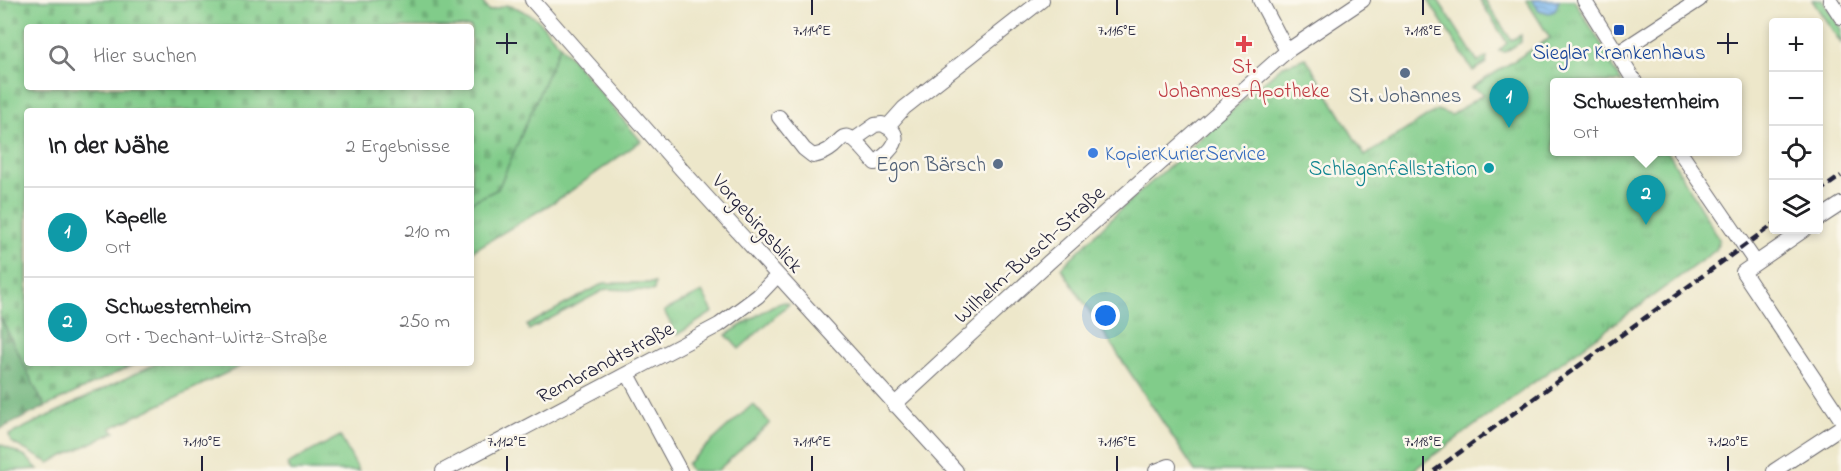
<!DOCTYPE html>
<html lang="de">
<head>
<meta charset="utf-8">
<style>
	body { margin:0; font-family:"Indie Flower",sans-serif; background:#f2f2f2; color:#202124 }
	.controls { position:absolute; right:18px; top:18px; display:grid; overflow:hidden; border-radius:6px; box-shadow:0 3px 9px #0003 }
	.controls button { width:54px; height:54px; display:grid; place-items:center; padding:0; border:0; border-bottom:2px solid #e0e0e0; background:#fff; color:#202124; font:30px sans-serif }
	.you { position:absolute; left:1106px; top:316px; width:21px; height:21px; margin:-15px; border:4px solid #fff; border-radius:50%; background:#1a73e8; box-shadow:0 0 0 9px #1a73e833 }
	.badge { display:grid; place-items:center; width:39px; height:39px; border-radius:50%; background:#7c3aed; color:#fff; font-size:20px; font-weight:700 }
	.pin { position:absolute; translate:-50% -50px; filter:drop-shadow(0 2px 3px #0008) }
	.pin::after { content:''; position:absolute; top:32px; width:21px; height:18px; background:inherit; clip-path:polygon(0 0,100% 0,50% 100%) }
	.popup { position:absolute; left:1550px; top:78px; width:192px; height:78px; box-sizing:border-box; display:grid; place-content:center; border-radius:6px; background:#fff; filter:drop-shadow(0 2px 4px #0005); font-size:20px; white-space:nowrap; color:#757577 }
	.popup b { font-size:22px; color:#202124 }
	.popup::after { content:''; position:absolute; left:50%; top:100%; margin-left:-12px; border:12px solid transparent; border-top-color:#fff }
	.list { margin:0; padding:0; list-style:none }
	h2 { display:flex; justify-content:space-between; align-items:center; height:78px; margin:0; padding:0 24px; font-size:26px }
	h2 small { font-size:20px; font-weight:400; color:#757577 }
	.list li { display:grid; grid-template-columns:39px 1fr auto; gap:18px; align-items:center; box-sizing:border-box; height:90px; padding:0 24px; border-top:2px solid #e0e0e0 }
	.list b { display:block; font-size:22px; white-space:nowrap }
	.list p { margin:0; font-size:20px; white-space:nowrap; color:#757577 }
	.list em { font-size:20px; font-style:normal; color:#757577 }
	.icon { flex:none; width:33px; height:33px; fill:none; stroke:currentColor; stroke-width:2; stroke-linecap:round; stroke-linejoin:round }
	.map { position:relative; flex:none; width:1841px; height:471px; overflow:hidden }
	.search { position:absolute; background:#fff; box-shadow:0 3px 9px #0003; left:24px; top:24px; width:450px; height:66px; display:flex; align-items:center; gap:15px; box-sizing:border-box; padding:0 21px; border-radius:6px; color:#757577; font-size:22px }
	.panel { position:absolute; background:#fff; box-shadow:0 3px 9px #0003; left:24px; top:108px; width:450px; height:258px; border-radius:6px }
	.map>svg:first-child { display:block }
	.grass { fill:url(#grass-tufts); stroke:#527762; stroke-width:1.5 }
	.forest { fill:url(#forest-firs); stroke:#456958; stroke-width:1.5 }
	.cemetery { fill:url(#cemetery-stones); stroke:#527762; stroke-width:1.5; fill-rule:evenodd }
	.garden { fill:#81cc8a; stroke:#527762; stroke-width:1.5 }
	.water { fill:url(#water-waves); stroke:#4f6c94; stroke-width:1.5 }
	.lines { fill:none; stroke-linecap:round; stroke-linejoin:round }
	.street-casing { stroke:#69676d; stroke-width:16 }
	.street { stroke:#fff; stroke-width:14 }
	.rail { stroke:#22223b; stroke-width:4.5; stroke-dasharray:9 4.5; stroke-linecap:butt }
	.ticks { fill:none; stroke:#22223b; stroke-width:2 }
	.transit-dot { fill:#1a4fb4; stroke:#fbf7ec; stroke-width:2 }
	.health-dot { fill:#e0444e; stroke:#fbf7ec; stroke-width:2 }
	.service-dot { fill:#5c6f8a; stroke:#fbf7ec; stroke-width:2 }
	.shop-dot { fill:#3f7fe0; stroke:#fbf7ec; stroke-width:2 }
	.culture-dot { fill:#0f9aa8; stroke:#fbf7ec; stroke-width:2 }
	.labels { text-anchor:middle; stroke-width:5; stroke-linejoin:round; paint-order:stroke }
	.transit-label { font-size:21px; fill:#164399; stroke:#fbf7ec }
	.health-label { font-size:21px; fill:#be3a42; stroke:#fbf7ec }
	.service-label { font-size:21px; fill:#4e5e75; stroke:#fbf7ec }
	.shop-label { font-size:21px; fill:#366cbe; stroke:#fbf7ec; text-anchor:start }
	.culture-label { font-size:21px; fill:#0d838f; stroke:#fbf7ec; text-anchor:end }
	.street-label { font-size:21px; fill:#22223b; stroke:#fbf7ec }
	.ticks-label { font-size:15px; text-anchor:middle; fill:#22223b; stroke:#fbf7ec; stroke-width:5; stroke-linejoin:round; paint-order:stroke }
</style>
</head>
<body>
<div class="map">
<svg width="1841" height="471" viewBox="0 0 1841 471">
	<defs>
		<pattern id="grass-tufts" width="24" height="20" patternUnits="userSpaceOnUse" patternTransform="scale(1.5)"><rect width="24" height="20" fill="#81cc8a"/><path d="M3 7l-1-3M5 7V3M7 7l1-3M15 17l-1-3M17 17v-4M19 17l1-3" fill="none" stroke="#6faf78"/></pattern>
		<pattern id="forest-firs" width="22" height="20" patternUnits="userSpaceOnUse" patternTransform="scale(1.5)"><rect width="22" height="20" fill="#68b076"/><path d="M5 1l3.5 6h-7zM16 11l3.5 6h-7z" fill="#558f62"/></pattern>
		<pattern id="cemetery-stones" width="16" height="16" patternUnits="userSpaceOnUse" patternTransform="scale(1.5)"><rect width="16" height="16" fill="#81cc8a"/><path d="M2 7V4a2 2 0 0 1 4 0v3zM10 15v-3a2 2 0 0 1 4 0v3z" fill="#6faf78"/></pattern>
		<pattern id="water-waves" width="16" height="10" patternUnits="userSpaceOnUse" patternTransform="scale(1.5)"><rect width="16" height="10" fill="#7cb7ed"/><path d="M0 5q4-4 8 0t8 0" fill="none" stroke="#6594c1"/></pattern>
	</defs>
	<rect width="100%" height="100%" fill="#fbf7ec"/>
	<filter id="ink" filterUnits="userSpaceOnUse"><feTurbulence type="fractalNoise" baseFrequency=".0167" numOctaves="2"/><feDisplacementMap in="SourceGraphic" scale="12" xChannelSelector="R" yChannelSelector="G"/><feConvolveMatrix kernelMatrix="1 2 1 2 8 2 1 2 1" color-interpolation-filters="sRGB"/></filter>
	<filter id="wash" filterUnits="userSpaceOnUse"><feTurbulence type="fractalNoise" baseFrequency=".008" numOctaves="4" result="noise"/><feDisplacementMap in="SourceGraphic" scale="24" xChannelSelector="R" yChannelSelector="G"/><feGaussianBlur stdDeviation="1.35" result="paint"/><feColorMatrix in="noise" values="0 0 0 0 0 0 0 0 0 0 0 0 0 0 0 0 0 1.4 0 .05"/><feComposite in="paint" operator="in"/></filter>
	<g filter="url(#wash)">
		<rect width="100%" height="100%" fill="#ede7ca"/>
		<!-- grass -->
		<path class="grass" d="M1428,0H1438L1478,62L1487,57L1486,63L1473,71Z
			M1480,0H1485L1511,40L1521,35V42L1505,52L1499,51L1507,43Z
			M1526,0H1574L1612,61V67L1622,82H1554V152H1668L1719,239L1716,250L1412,471H1195L1061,268L1120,210L1282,66L1306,58L1365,156L1437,110L1451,115L1484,94L1471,88L1550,38Z
			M1812,0H1822L1841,29V43Z
			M560,45L641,141L562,197L471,252V202L498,189Z
			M604,283H655L654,291L606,289L529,330L527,325Z
			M702,292L713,312L677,335L664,311Z
			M784,302L789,304L739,349L726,335L772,306Z
			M157,363H247L111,428L115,432L49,463L11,442L9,435Z
			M340,436L359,471H291L287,464Z
			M0,444L26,457L38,469L0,471Z"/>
		<!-- forest -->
		<path class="forest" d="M0,316L45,407L0,429Z"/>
		<!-- cemetery -->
		<path class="cemetery" d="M0,0H481L489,11L506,5L517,8L536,18L560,45L498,189L471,202V111H27V363H137L45,407L0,316ZM27,27H471V87H27Z"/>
		<!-- garden -->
		<path class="garden" d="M753,404L770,423L717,471H691L687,464Z"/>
		<!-- water -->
		<path class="water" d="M1532,0H1559L1555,11L1549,13L1539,10Z"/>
	</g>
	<g filter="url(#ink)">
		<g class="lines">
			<defs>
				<path id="street" d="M532,0L682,170L956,471
					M1260,0L1287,51
					M1584,0L1635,82
					M1830,0L1841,17
					M1618,53L1699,0
					M779,117L804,149L813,156C851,149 833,112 875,163C890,152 909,136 882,124L875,125L855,139
					M887,127L904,108L1042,0
					M1680,152L1756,263
					M1818,219L1841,204
					M1804,230L1743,272L1841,419
					M628,374L680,471
					M894,405L1049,262L1287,51L1363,0
					M443,471L719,325L758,296L777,276
					M1156,471L1169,466
					M1774,471L1841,427"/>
			</defs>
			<!-- street casing -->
			<use href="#street" class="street-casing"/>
			<!-- street -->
			<use href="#street" class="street"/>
			<!-- rail -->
			<path class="rail" d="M1818,192L1841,176
				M1434,471L1774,224"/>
		</g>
	</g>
	<!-- ticks -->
	<path class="ticks" d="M812,0V15M1117,0V15M1423,0V15M507,33V54M1728,33V54M496,43H517M1717,43H1738M202,456V471M507,456V471M812,456V471M1117,456V471M1423,456V471M1728,456V471"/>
	<!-- markers -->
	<rect class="transit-dot" x="1613" y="24" width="12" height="12" rx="3"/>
	<path class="health-dot" d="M1241 35h6v6h6v6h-6v6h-6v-6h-6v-6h6z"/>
	<g class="service-dot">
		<circle cx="1405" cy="73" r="6"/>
		<circle cx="998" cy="164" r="6"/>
	</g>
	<circle class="shop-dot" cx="1093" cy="153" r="6"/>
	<circle class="culture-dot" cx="1489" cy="168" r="6"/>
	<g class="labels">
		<!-- transit labels -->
		<g class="transit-label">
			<text x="1619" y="59">Sieglar Krankenhaus</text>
		</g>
		<!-- health labels -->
		<g class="health-label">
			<text x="1244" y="73">St.<tspan x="1244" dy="24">Johannes-Apotheke</tspan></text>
		</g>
		<!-- service labels -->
		<g class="service-label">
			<text x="1405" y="102">St. Johannes</text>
			<text x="986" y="171" text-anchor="end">Egon Bärsch</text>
		</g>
		<!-- shop labels -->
		<g class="shop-label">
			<text x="1105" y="160">KopierKurierService</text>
		</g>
		<!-- culture labels -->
		<g class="culture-label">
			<text x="1477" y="175">Schlaganfallstation</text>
		</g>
		<!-- street labels -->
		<g class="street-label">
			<text transform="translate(758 223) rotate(48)" y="7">Vorgebirgsblick</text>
			<text transform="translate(1029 254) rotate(-42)" y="7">Wilhelm-Busch-Straße</text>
			<text transform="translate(605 362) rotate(-28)" y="7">Rembrandtstraße</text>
		</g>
	</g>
	<g class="ticks-label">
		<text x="812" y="35">7.114°E</text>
		<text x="1117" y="35">7.116°E</text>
		<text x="1423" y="35">7.118°E</text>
		<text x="202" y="446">7.110°E</text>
		<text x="507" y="446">7.112°E</text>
		<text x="812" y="446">7.114°E</text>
		<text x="1117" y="446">7.116°E</text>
		<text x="1423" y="446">7.118°E</text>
		<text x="1728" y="446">7.120°E</text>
	</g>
</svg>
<div class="controls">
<button>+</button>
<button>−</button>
<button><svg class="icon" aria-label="locate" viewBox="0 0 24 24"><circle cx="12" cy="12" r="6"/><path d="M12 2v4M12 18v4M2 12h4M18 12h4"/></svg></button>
<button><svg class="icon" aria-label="layers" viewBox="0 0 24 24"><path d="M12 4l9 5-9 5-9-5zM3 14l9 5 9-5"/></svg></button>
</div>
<div class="you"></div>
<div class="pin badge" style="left:1509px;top:128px;background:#0f9aa8">1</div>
<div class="pin badge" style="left:1646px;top:225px;background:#0f9aa8">2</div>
<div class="popup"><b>Schwesternheim</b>Ort</div>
<div class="search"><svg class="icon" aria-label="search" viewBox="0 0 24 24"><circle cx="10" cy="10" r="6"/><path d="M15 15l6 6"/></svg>Hier suchen</div>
<section class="panel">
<h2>In der Nähe<small>2 Ergebnisse</small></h2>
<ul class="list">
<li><span class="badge" style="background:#0f9aa8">1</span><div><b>Kapelle</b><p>Ort</p></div><em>210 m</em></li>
<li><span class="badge" style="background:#0f9aa8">2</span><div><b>Schwesternheim</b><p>Ort · Dechant-Wirtz-Straße</p></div><em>250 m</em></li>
</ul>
</section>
</div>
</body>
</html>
